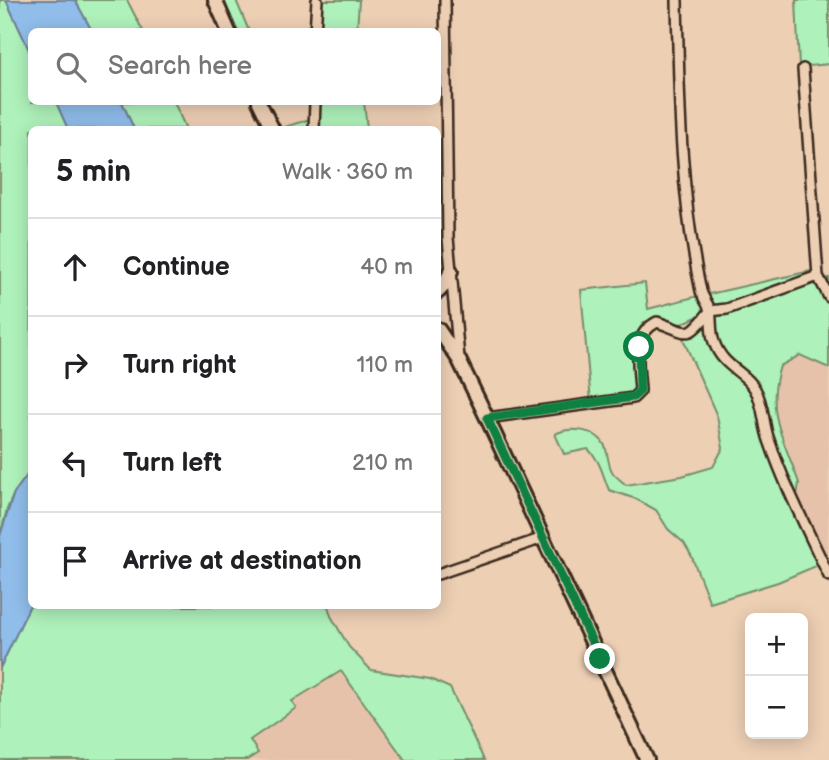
<!DOCTYPE html>
<html lang="en">
<head>
<meta charset="utf-8">
<style>
	body { margin:0; font-family:"Balsamiq Sans",sans-serif; background:#f2f2f2; color:#202124 }
	.controls { position:absolute; right:21px; bottom:21px; display:grid; overflow:hidden; border-radius:10px; box-shadow:0 4px 18px #0003 }
	.controls button { width:63px; height:63px; display:grid; place-items:center; padding:0; border:0; border-bottom:2px solid #e0e0e0; background:#fff; color:#202124; font:35px sans-serif }
	.stop { position:absolute; width:21px; height:21px; margin:-16px; border:5px solid #0b8043; border-radius:50%; background:#fff }
	.stop.end { background:#0b8043; border-color:#fff; box-shadow:0 2px 7px #0008 }
	.list { margin:0; padding:0; list-style:none }
	h2 { display:flex; justify-content:space-between; align-items:center; height:91px; margin:0; padding:0 28px; font-size:30px }
	h2 small { font-size:23px; font-weight:400; color:#757577 }
	.list li { display:grid; grid-template-columns:46px 1fr auto; gap:21px; align-items:center; box-sizing:border-box; height:98px; padding:0 28px; border-top:2px solid #e0e0e0 }
	.list b { display:block; font-size:26px; white-space:nowrap }
	.list em { font-size:23px; font-style:normal; color:#757577 }
	.icon { flex:none; width:38px; height:38px; fill:none; stroke:currentColor; stroke-width:2; stroke-linecap:round; stroke-linejoin:round }
	.map { position:relative; flex:none; width:829px; height:760px; overflow:hidden }
	.search { position:absolute; background:#fff; box-shadow:0 4px 18px #0003; left:28px; top:28px; width:413px; height:77px; display:flex; align-items:center; gap:18px; box-sizing:border-box; padding:0 24px; border-radius:10px; color:#757577; font-size:26px }
	.panel { position:absolute; background:#fff; box-shadow:0 4px 18px #0003; left:28px; top:126px; width:413px; height:483px; border-radius:10px }
	.map>svg:first-child { display:block }
	.built { fill:#e7c2ab }
	.green { fill:#aef1ba; stroke:#748e6c; stroke-width:2 }
	.water { fill:#90bdea; stroke:#6e8298; stroke-width:2 }
	.lines { fill:none; stroke-linecap:round; stroke-linejoin:round }
	.street-casing { stroke:#3b2a1e; stroke-width:14 }
	.secondary-casing { stroke:#3b2a1e; stroke-width:18 }
	.street { stroke:#edcfb4; stroke-width:9 }
	.secondary { stroke:#edcfb4; stroke-width:12 }
	.route { stroke:#0b8043; stroke-width:9 }
</style>
</head>
<body>
<div class="map">
<svg width="829" height="760" viewBox="0 0 829 760">
	<rect width="100%" height="100%" fill="#edcfb4"/>
	<filter id="ink" filterUnits="userSpaceOnUse"><feTurbulence type="fractalNoise" baseFrequency=".0143" numOctaves="2"/><feDisplacementMap in="SourceGraphic" scale="14" xChannelSelector="R" yChannelSelector="G"/><feConvolveMatrix kernelMatrix="1 2 1 2 8 2 1 2 1" color-interpolation-filters="sRGB"/></filter>
	<g filter="url(#ink)">
		<!-- built -->
		<path class="built" d="M800,355L829,368L828,561L797,495L790,455L773,412V386L780,366Z
			M341,671L405,760H247L258,753L250,741L295,709L292,702Z"/>
		<!-- green -->
		<path class="green" d="M0,0H6L31,54L32,102H56L68,129L32,130L31,470L14,493L7,509L0,536Z
			M75,0H127L143,31H92Z
			M224,0H236L249,31H237Z
			M317,0H359L357,31L315,32Z
			M796,0H829V64L799,67Z
			M122,102H174L186,129H134Z
			M315,102H364L367,129L282,130L281,128L314,118Z
			M815,270V275L727,307L711,308L705,295Z
			M829,278V368L800,355L780,366C765,413 784,439 799,483L797,495L828,561L778,582L710,603L691,555L684,543L668,529L656,510L636,499L609,490C602,474 601,461 588,449L564,454L555,434C570,426 597,429 605,446C608,454 608,466 613,473C616,477 622,481 626,485L682,476L713,467L723,448L717,416L683,339L698,329L713,314L816,280Z
			M645,283L648,309L702,295L710,311L681,324L660,320L644,322C626,347 634,365 638,394L591,402L581,290Z
			M31,603L32,606H328L331,616L349,647L371,670L430,679L450,688L484,760H405L341,671L292,701L296,708L250,740L258,753L247,760H0V668Z"/>
		<!-- water -->
		<path class="water" d="M6,0H75L92,31L32,32L31,54Z
			M56,102H122L134,129H68Z
			M31,470V603L0,668V536L14,493Z"/>
		<g class="lines">
			<defs>
				<path id="street" d="M445,0L448,238L459,358
					M677,0C679,97 680,196 701,291C703,298 708,304 710,310C712,320 710,332 714,342C723,368 745,371 755,389C764,404 763,424 769,440C785,487 808,531 829,576
					M315,32L317,0
					M803,69L818,276L829,297
					M314,130L315,102
					M487,418L633,398L640,391C639,364 630,336 657,322C689,332 686,342 710,311L727,309L818,276
					M438,574L543,538"/>
				<path id="secondary" d="M215,0L229,32
					M259,102L273,130
					M438,292L442,288L451,271
					M438,329L459,360L487,418L647,760"/>
			</defs>
			<!-- street casing -->
			<use href="#street" class="street-casing"/>
			<!-- secondary casing -->
			<use href="#secondary" class="secondary-casing"/>
			<!-- street -->
			<use href="#street" class="street"/>
			<!-- secondary -->
			<use href="#secondary" class="secondary"/>
		</g>
	</g>
	<g class="lines" filter="url(#ink)">
		<!-- route -->
		<path class="route" d="M600,659L487,418L633,397L640,391L639,347"/>
	</g>
</svg>
<div class="controls">
<button>+</button>
<button>−</button>
</div>
<div class="stop" style="left:639px;top:347px"></div>
<div class="stop end" style="left:600px;top:659px"></div>
<div class="search"><svg class="icon" aria-label="search" viewBox="0 0 24 24"><circle cx="10" cy="10" r="6"/><path d="M15 15l6 6"/></svg>Search here</div>
<section class="panel">
<h2>5 min<small>Walk · 360 m</small></h2>
<ul class="list">
<li><svg class="icon" aria-label="ahead" viewBox="0 0 24 24"><path d="M12 20V5M6 11l6-6 6 6"/></svg><div><b>Continue</b></div><em>40 m</em></li>
<li><svg class="icon" aria-label="right" viewBox="0 0 24 24"><path d="M7 20v-9h11M14 6l5 5-5 5"/></svg><div><b>Turn right</b></div><em>110 m</em></li>
<li><svg class="icon" aria-label="left" viewBox="0 0 24 24"><path d="M17 20v-9H6M10 6l-5 5 5 5"/></svg><div><b>Turn left</b></div><em>210 m</em></li>
<li><svg class="icon" aria-label="arrive" viewBox="0 0 24 24"><path d="M6 21V4h12l-3 4 3 4H6"/></svg><div><b>Arrive at destination</b></div></li>
</ul>
</section>
</div>
</body>
</html>
